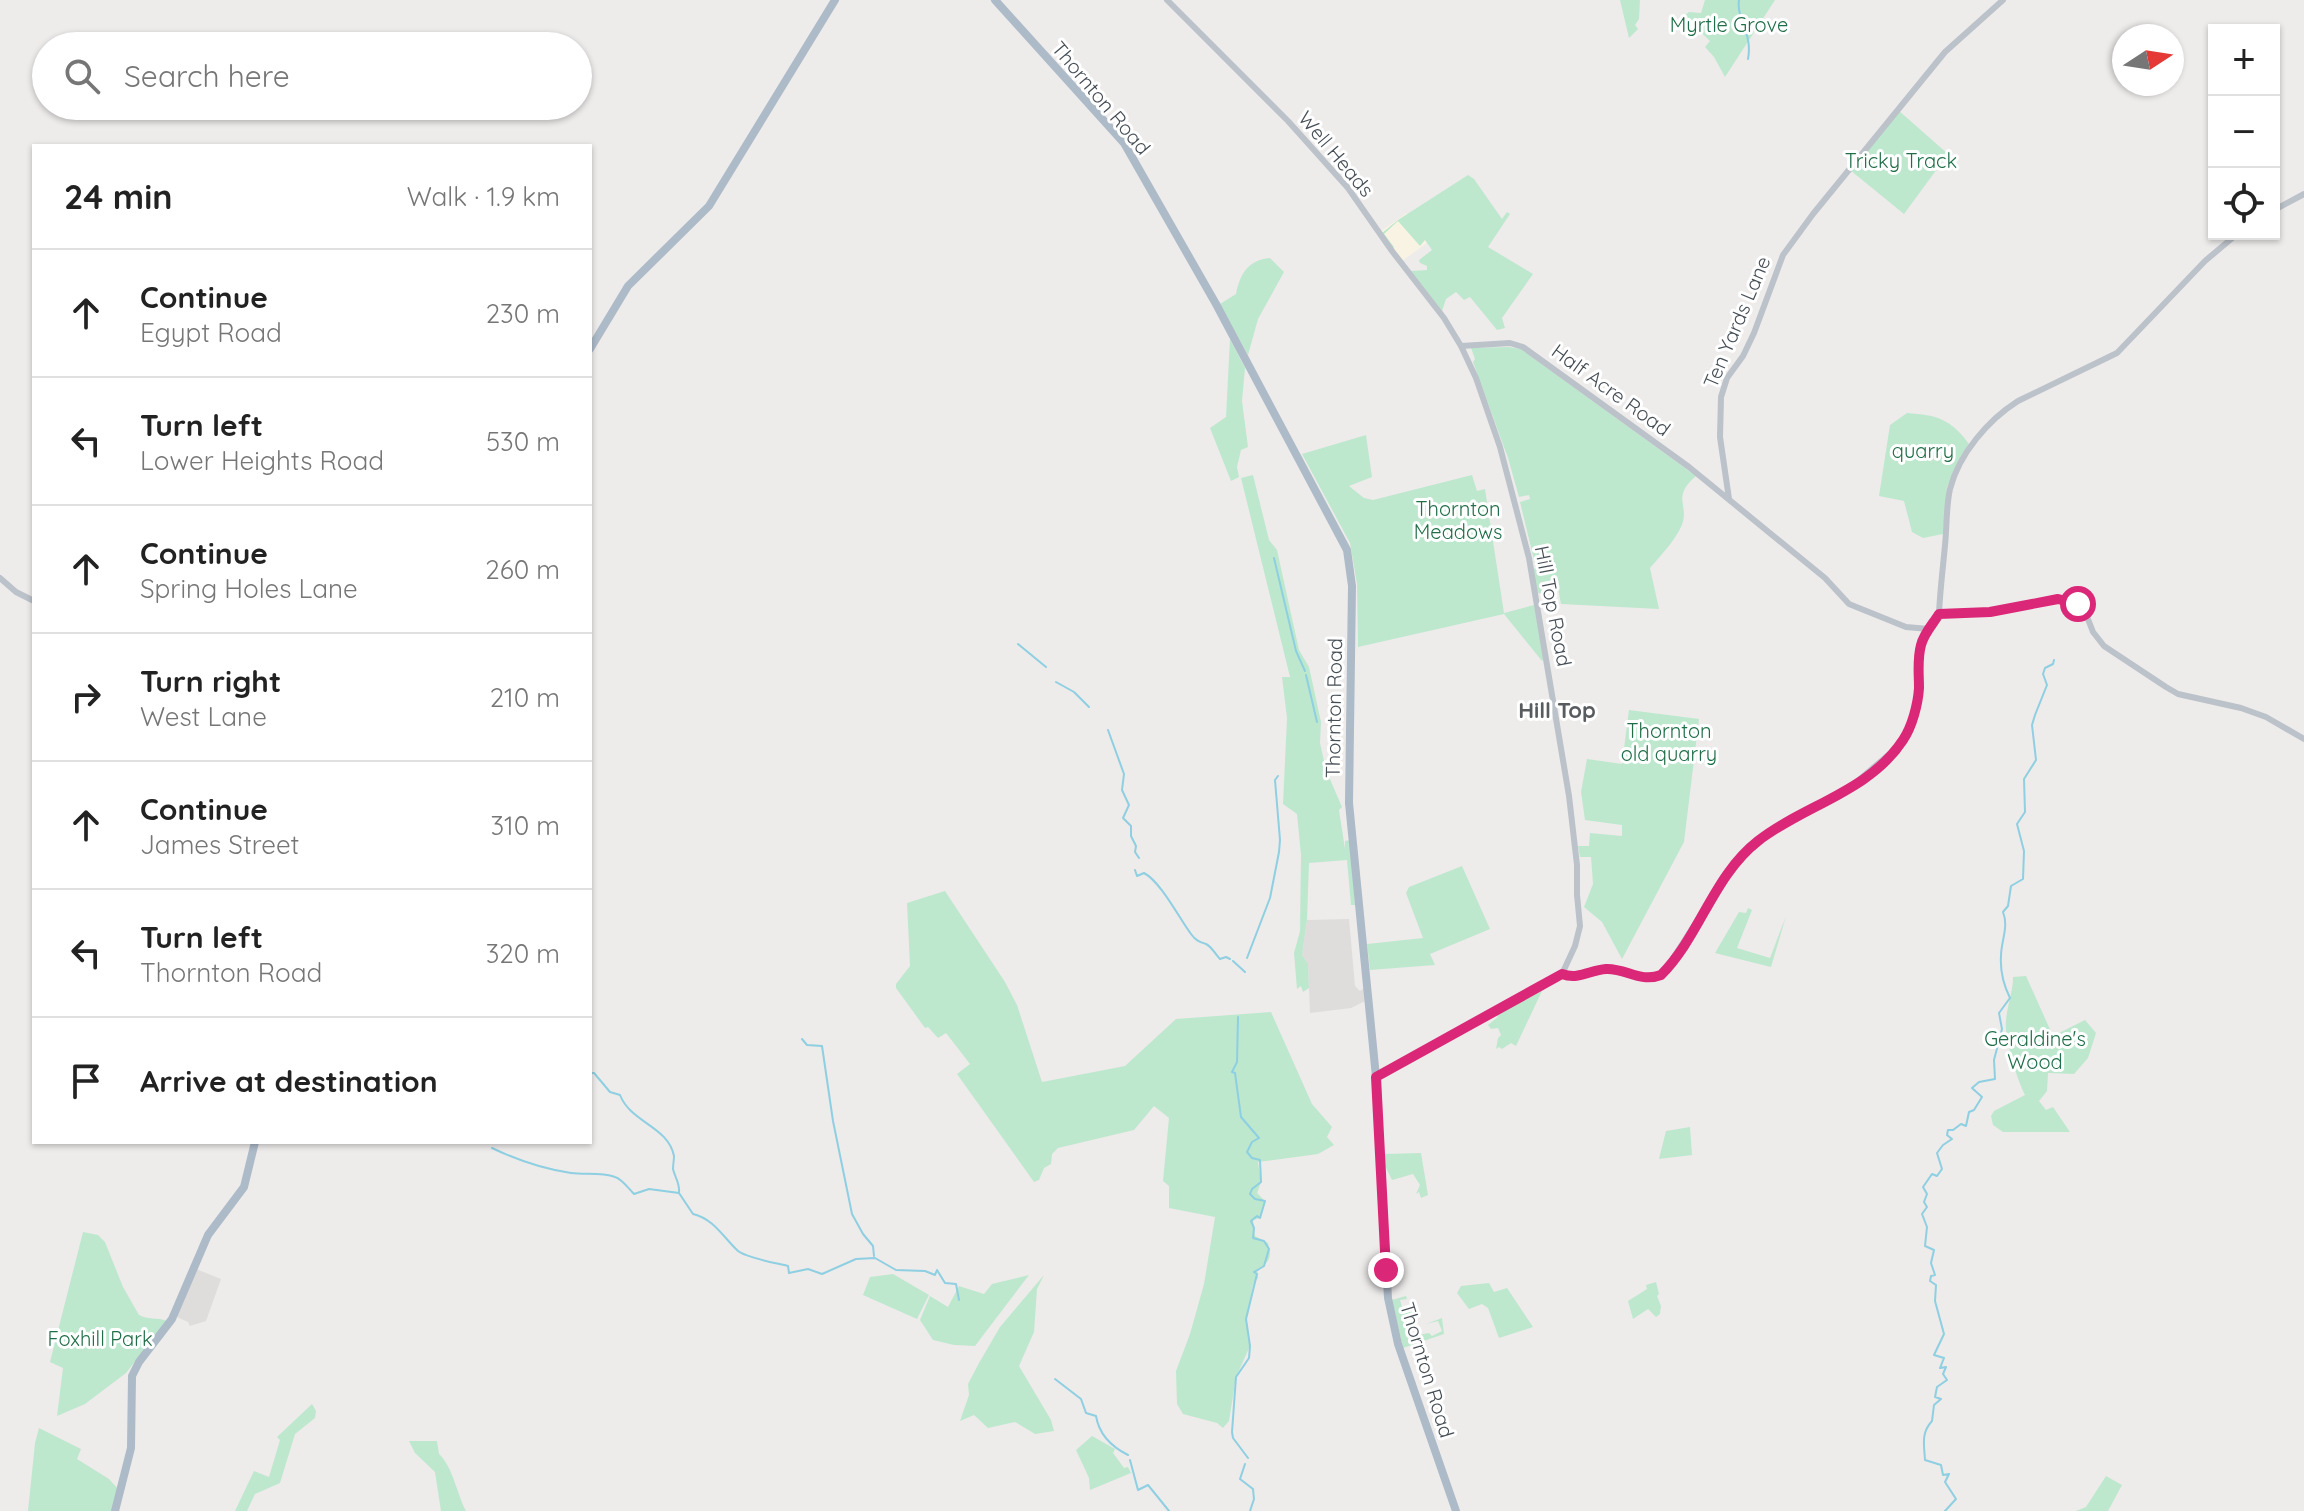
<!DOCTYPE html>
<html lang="en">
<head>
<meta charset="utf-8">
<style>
	body { margin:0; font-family:Quicksand,sans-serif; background:#f2f2f2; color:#222 }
	.controls { position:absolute; right:24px; top:24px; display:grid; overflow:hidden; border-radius:0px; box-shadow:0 2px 6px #0004 }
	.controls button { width:72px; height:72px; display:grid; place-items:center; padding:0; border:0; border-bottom:2px solid #e0e0e0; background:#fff; color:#222; font:40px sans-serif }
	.compass { position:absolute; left:2112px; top:24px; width:72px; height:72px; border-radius:50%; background:#fff; box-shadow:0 2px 6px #0004; rotate:78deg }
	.stop { position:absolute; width:24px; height:24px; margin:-18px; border:6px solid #db2777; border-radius:50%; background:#fff }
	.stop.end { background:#db2777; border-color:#fff; box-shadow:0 2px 8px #0008 }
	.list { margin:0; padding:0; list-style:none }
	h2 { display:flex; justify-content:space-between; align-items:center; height:104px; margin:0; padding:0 32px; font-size:34px }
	h2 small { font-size:26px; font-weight:400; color:#767676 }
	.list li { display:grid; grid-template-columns:52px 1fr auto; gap:24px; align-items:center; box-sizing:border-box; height:128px; padding:0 32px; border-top:2px solid #e0e0e0 }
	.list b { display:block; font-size:30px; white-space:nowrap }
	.list p { margin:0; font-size:26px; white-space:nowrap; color:#767676 }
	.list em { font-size:26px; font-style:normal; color:#767676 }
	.icon { flex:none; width:44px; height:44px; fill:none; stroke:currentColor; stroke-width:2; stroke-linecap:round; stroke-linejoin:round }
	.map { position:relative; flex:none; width:2304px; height:1511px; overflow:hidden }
	.search { position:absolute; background:#fff; box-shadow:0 2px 6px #0004; left:32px; top:32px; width:560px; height:88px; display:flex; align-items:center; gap:20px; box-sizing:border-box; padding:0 28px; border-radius:44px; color:#767676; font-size:30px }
	.panel { position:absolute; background:#fff; box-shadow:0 2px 6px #0004; left:32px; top:144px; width:560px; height:1000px; border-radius:0px }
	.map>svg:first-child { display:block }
	.commercial { fill:#f9f3e4 }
	.education { fill:#dfdcdc }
	.green { fill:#bde8ce }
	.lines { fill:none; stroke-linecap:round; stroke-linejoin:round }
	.stream { stroke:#8ecfe1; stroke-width:2 }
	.minor { stroke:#bbc2c9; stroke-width:6 }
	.major { stroke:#adbac8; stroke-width:8 }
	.route { stroke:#db2777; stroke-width:10 }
	.labels { text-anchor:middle; stroke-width:6; stroke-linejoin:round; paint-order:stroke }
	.park-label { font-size:20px; fill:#1f6e47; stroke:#fff }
	.street-label { font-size:20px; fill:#464e56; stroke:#fff }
	.neighbourhood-label { font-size:22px; font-weight:bold; fill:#595c5f; stroke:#fff }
</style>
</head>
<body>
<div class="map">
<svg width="2304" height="1511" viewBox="0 0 2304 1511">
	<rect width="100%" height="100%" fill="#eeebeb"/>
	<!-- commercial -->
	<path class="commercial" d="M1407,213L1427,243L1402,261L1381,231Z"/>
	<!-- education -->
	<path class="education" d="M1349,919L1355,986L1360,991L1364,988L1365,1001L1351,1008L1310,1013L1308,963L1302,955L1307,920Z
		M196,1269L221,1279L206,1321L190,1326L188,1322L177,1317Z"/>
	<!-- green -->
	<path class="green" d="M1620,0H1640L1639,19L1635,25L1638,29L1629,38Z
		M1705,0H1775L1725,77L1714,57L1705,47L1710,41L1684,16L1689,12L1701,13Z
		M1898,110L1948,154L1904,214L1850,170Z
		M1468,175L1474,179L1502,219L1507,212L1510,214L1488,247L1533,274L1502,318L1505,328L1497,330L1470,297L1464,300L1456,292L1446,299L1442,311L1411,271L1427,270V266L1420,263L1419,260L1432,250L1425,240L1420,246L1398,221L1384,234L1394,247L1392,249L1382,233L1398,220Z
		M1270,258L1284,272L1258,319L1248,355L1220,304L1236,294C1240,274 1248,260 1270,258Z
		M1230,339L1245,368L1242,401L1248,447L1241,450L1237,467L1239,477L1231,481L1210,428L1226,417Z
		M1509,347L1521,349L1696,476C1670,498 1691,506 1681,527C1674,542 1660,556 1650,568L1659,609L1561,604L1557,583L1545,585L1546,594L1537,593L1533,569L1536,568L1520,502L1530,499L1529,495L1519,497L1508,458L1473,362L1475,359L1471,348Z
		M1907,413C1937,415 1951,419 1969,444L1947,487L1943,534L1923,538L1912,532L1904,501L1879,496L1890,425Z
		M1366,435L1372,477L1349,486L1364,498L1373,500L1472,475L1477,491L1485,489L1504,613L1534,605L1544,658L1542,661L1504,614L1358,647L1357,584L1350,543L1302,454Z
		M1253,475L1269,540L1277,550L1299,650L1309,667L1321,722L1320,743L1326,770L1342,807L1339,810L1345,849V841L1350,840L1355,905H1351L1347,860L1309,863L1307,920L1302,955L1308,963L1309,988L1303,992L1301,986L1297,989L1294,953L1300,931L1301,855L1297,814L1283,804L1287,718L1282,677H1290L1241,478Z
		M1629,710L1699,719L1684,842L1622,959L1602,922L1584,907L1593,884L1591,857H1580L1578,846H1589L1590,833L1622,836V825L1585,820L1581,792L1587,759L1622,764Z
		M1462,866L1490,929L1430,954L1435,965L1370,970L1367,944L1423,938L1406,893L1409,887Z
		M945,891L1005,982L1017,1005L1042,1082L1125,1066L1176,1019L1271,1012L1312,1104L1332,1127L1327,1137L1334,1145L1318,1154L1258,1162L1261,1182L1257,1193L1265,1201L1260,1218L1253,1220L1255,1236L1268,1243C1272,1257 1270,1263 1257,1269L1258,1278L1253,1285L1246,1319L1250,1346L1236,1377L1229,1421L1223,1428L1217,1423L1183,1414L1177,1404L1176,1371L1190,1334L1204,1284L1215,1217L1169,1208V1186L1163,1181L1169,1118L1154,1106L1134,1130L1058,1148L1052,1154L1051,1164L1044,1168L1039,1180L1034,1182L957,1074L970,1064L946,1033L938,1038L928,1027L925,1028L896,988V984L910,966L907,903Z
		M1748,908L1752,910L1737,948L1770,958L1786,916L1771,967L1715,953L1739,912L1746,913Z
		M2026,976L2053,1036L2085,1020L2096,1033L2088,1058L2074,1074L2048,1073L2047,1091L2039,1101L2046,1110L2053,1107L2070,1132H2003L1993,1125L1991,1116L1994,1111L2025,1095C2017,1079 2004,1038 2006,1021C2007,1006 2013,992 2013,977Z
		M1541,988L1542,991L1516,1046L1511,1043L1502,1049L1499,1047L1496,1049L1498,1038L1501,1035L1498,1028L1491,1029L1488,1025L1498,1017L1495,1012Z
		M1690,1127L1692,1155L1659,1159L1666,1131Z
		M1421,1153L1428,1195L1421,1198L1419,1192L1416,1194L1420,1185L1413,1174L1392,1180L1384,1164V1154Z
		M83,1232L98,1235L105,1242L123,1287L139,1315C148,1320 157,1317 167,1321L126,1373L85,1404L57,1416L63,1368L50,1362Z
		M893,1274L929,1295L917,1319L863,1295L870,1277Z
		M1029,1275L975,1346L954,1345L933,1340L920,1320L930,1296L948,1307L959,1286L984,1294L992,1284Z
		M1044,1275L1037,1289L1034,1332L1019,1366L1051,1420L1054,1431L1035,1434L1015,1422L988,1428L974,1415L960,1421L969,1395L968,1384L979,1363L1000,1327Z
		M1656,1282L1659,1294L1657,1296L1661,1306L1660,1314L1656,1317L1648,1309L1633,1319L1628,1301L1647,1289L1646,1285Z
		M1489,1283L1494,1292L1507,1288L1533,1327L1499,1338L1488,1308L1482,1304L1469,1309L1457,1293L1461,1286Z
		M1406,1296L1407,1299L1400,1300L1402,1307H1412L1415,1316L1406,1322L1413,1336L1429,1333L1432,1336L1442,1331L1438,1321L1426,1324L1442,1318L1444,1334L1403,1348L1392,1300Z
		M312,1404L316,1411L315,1418L295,1434L280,1483L255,1494L247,1511H235L254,1471L269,1477L280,1440L277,1437Z
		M39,1428L81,1449L77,1459L109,1479L118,1489L112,1511H28L35,1443Z
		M1092,1436L1115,1449L1113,1453L1124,1468L1128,1467L1131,1473L1090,1490L1089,1478L1076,1450Z
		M409,1441H437L439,1454C453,1467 457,1494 466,1511H441L435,1472L415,1453Z
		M2106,1476L2122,1485L2108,1511H2076L2086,1507Z"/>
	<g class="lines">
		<!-- stream -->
		<path class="stream" d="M1739,0C1736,19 1753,33 1748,59
			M1274,558L1296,651L1305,671
			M1018,644L1046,667
			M1306,675L1317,722
			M1056,682L1074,692L1089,707
			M1108,730L1124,774L1122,790L1129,805L1123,818L1131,826V836L1136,846L1135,852L1139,858
			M1135,870L1137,876L1144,873C1161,882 1179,918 1191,934C1196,941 1200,942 1206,944C1212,947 1215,954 1220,959L1226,957L1230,959
			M1247,958L1270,898L1279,852L1280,840L1275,780L1278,776
			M1233,961L1245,972
			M1238,1017L1237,1062L1232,1072L1235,1073L1241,1117L1259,1138L1252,1142L1247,1152L1252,1158L1260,1160L1261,1182L1252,1189L1250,1194L1255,1199L1265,1201L1260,1218L1257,1216L1251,1221L1254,1228L1253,1238L1264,1241L1269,1249L1264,1266L1254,1272L1257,1274L1246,1319L1250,1346L1249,1358L1236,1377L1232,1432L1233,1438L1248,1458
			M802,1039L807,1045L822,1046L833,1121L852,1214L863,1234L873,1246L874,1256
			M590,1073H594L610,1092L620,1095C631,1123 668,1126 674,1156C674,1160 673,1165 673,1169C675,1178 680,1183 679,1193
			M492,1148C517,1160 543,1169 571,1173C585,1175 601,1172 615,1177C622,1179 628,1188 634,1194L649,1189L679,1193L693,1214C714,1219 723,1237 738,1251C747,1258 776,1263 788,1266L789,1273L808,1269L822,1274L856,1259L875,1258L896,1270L925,1271L935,1275L937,1270L945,1283L956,1284L959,1300
			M1055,1379L1081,1399L1086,1413L1096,1416C1099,1434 1110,1446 1128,1455
			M1130,1460L1138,1490L1148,1485L1169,1511
			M1245,1464L1240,1479L1253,1489L1254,1499L1250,1511
			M1945,1511L1956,1499L1945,1482L1949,1474L1943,1475L1941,1465L1925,1460C1924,1444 1921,1433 1932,1421L1934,1405L1941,1399L1935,1397L1937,1387L1947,1380L1943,1374L1946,1367L1940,1368L1944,1358L1934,1355L1944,1334L1935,1301L1936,1285L1930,1281L1931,1276L1935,1275L1931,1263L1934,1250L1925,1246L1927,1227L1922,1214L1927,1207L1924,1202L1927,1194L1923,1187L1932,1174L1937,1176L1942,1169L1937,1153L1943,1145L1952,1139L1947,1135L1948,1130H1953L1961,1124L1966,1126L1969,1112L1974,1110L1982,1097L1972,1088L1979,1082L1995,1079L1994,1060L2002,1029L1999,1013L2010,998C2003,984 2000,971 2001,956C2001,941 2009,927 2003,912L2008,906L2011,886L2023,879L2024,851L2017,824L2025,812L2024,779L2036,760L2032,725L2035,715L2047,685L2043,674L2045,668L2053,664L2054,660"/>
		<!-- minor -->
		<path class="minor" d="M1167,0L1288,121L1348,188L1392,251L1444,318L1461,346L1476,378L1500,447L1529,558L1569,796L1577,865V895L1580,926L1575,946L1562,974L1376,1077
			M2274,210L2304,194
			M1461,346L1510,343L1523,347L1689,467L1825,578L1849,604L1906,627L1929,629
			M1729,499L1720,437L1721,397L1727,378L1743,356L1754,333L1783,255L1813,214L1945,52L2003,0
			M0,578L16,592L34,601
			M1939,614C1940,590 1943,568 1945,545C1947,526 1946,507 1950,489C1959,454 1988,420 2018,401L2117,353L2205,261L2237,234
			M1939,614L1990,612L2058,599L2073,601L2084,609L2093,632L2104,646L2166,687L2178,694L2241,708L2266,717L2304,739
			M1562,974C1580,981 1594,967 1612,969C1631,972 1648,987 1665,971L1716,891L1751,847L1798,815L1840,796L1900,745C1910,730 1916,710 1918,691C1920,676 1917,662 1920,647C1923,634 1932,624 1939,614"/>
		<!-- major -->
		<path class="major" d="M995,0L1124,143L1216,304L1347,550L1352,586L1349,803L1376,1077L1388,1298L1398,1344L1456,1511
			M590,349L628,286L709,206L835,0
			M115,1511L131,1448L132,1376L139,1362L172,1319L208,1235L244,1187L255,1142"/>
	</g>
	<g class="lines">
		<!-- route -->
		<path class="route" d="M1386,1270L1376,1077L1562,974C1579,980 1590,970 1606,969C1626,968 1640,983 1661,975C1700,936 1713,876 1758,841C1804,805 1869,792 1903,740C1912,727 1918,704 1919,688C1919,673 1917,660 1921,645C1924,633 1933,624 1939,614L1990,612L2058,599L2078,604"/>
	</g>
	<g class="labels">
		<!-- park labels -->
		<g class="park-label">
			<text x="1729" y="32">Myrtle Grove</text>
			<text x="1901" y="168">Tricky Track</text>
			<text x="1923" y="458">quarry</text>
			<text x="1458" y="516">Thornton<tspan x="1458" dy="23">Meadows</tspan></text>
			<text x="1669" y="738">Thornton<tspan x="1669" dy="23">old quarry</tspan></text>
			<text x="2035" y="1046">Geraldine's<tspan x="2035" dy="23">Wood</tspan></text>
			<text x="100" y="1346">Foxhill Park</text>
		</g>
		<!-- street labels -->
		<g class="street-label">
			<text transform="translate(1101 98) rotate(50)" y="7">Thornton Road</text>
			<text transform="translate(1336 154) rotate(50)" y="7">Well Heads</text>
			<text transform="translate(1737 322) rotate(-67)" y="7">Ten Yards Lane</text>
			<text transform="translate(1611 390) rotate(36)" y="7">Half Acre Road</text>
			<text transform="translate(1553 606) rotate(79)" y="7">Hill Top Road</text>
			<text transform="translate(1334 708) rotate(-89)" y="7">Thornton Road</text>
			<text transform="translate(1427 1370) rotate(73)" y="7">Thornton Road</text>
		</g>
		<!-- neighbourhood labels -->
		<g class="neighbourhood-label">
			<text x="1557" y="718">Hill Top</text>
		</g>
	</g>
</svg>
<div class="controls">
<button>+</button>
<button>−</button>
<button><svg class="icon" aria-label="locate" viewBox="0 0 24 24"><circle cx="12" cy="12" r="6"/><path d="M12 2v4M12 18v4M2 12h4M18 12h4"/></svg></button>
</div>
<svg class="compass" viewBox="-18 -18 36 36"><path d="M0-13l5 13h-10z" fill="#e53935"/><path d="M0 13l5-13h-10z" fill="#767676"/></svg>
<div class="stop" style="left:2078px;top:604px"></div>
<div class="stop end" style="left:1386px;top:1270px"></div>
<div class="search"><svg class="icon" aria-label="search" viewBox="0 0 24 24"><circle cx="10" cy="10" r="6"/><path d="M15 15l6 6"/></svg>Search here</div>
<section class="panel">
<h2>24 min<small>Walk · 1.9 km</small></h2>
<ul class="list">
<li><svg class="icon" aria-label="ahead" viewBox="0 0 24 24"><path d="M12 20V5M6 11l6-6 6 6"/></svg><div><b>Continue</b><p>Egypt Road</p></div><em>230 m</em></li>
<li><svg class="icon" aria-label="left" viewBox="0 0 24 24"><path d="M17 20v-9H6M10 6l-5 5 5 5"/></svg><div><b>Turn left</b><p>Lower Heights Road</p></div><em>530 m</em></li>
<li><svg class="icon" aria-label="ahead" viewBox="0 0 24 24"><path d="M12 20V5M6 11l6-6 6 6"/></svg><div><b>Continue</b><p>Spring Holes Lane</p></div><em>260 m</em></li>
<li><svg class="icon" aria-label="right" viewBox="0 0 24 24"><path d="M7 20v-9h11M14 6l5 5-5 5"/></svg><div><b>Turn right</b><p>West Lane</p></div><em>210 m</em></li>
<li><svg class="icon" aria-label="ahead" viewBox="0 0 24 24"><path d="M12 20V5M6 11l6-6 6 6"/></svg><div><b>Continue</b><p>James Street</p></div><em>310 m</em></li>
<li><svg class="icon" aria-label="left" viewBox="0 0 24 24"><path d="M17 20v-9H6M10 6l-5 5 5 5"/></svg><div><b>Turn left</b><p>Thornton Road</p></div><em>320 m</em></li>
<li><svg class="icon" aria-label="arrive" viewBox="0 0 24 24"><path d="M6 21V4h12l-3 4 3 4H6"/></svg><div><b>Arrive at destination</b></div></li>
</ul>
</section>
</div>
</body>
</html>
